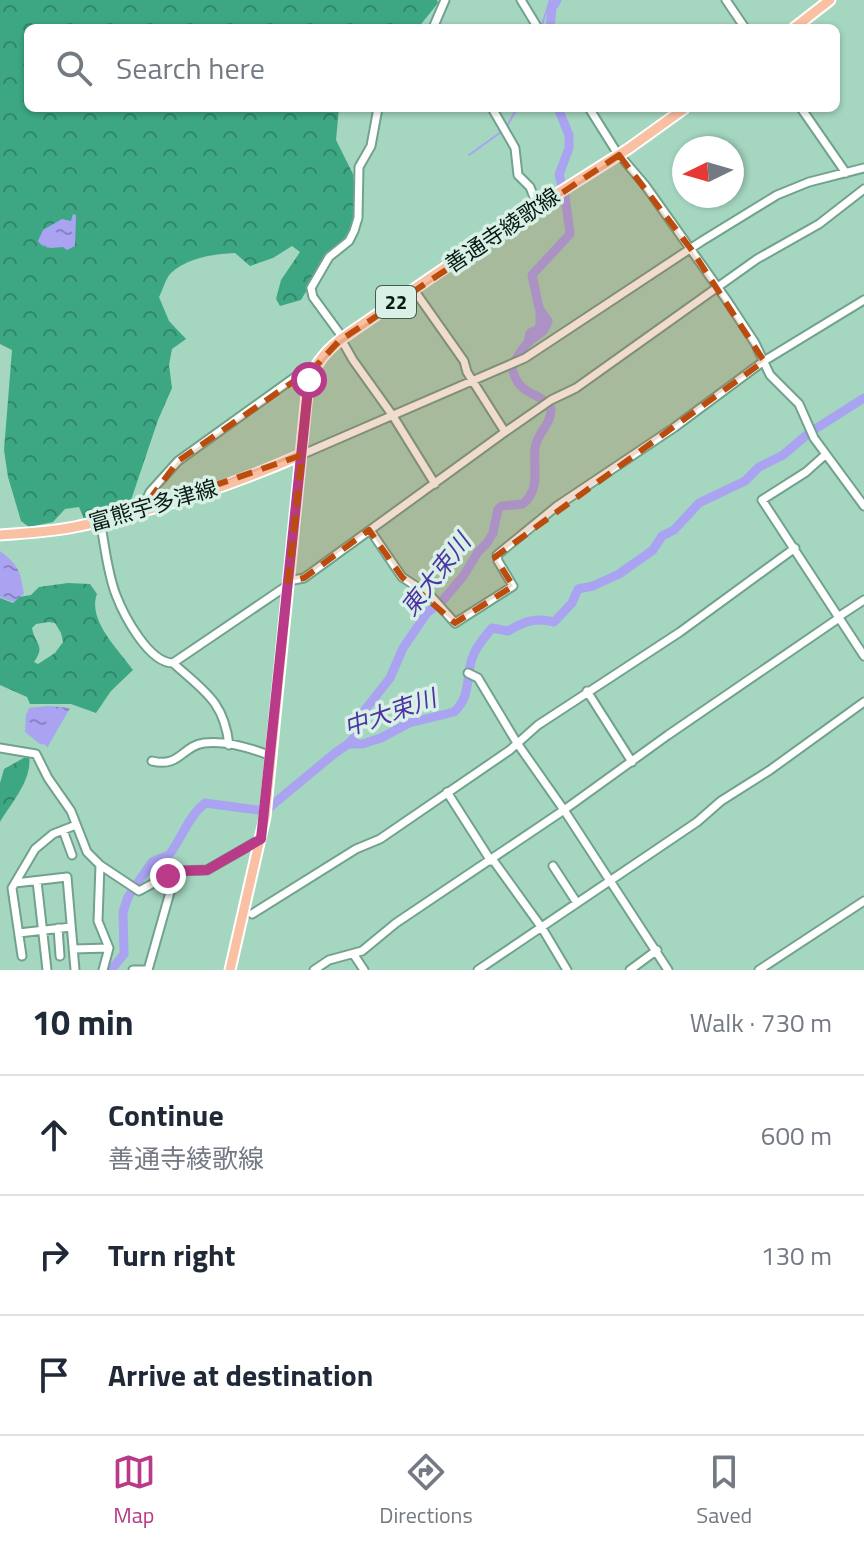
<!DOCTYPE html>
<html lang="en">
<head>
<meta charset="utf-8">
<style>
	body { margin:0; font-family:"Titillium Web","Noto Sans JP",sans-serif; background:#f2f2f3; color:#1f2937 }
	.compass { position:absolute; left:672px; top:136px; width:72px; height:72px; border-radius:50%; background:#fff; box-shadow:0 2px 6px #0004; rotate:265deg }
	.stop { position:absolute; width:24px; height:24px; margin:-18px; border:6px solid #b83a88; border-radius:50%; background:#fff }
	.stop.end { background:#b83a88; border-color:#fff; box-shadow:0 2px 8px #0008 }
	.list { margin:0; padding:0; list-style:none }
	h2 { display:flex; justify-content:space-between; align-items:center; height:104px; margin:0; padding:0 32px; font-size:34px }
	h2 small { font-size:26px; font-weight:400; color:#747a83 }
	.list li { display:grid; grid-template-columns:52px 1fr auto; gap:24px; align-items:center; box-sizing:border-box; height:120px; padding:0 32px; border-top:2px solid #e0e1e3 }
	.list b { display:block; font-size:30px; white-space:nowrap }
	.list p { margin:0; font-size:26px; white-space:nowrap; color:#747a83 }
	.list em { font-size:26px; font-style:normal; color:#747a83 }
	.icon { flex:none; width:44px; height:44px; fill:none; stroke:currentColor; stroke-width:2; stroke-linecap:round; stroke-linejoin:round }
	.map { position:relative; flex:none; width:864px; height:970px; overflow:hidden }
	.search { position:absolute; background:#fff; box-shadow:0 2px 6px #0004; left:24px; right:24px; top:24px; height:88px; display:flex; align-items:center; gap:20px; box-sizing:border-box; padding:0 28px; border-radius:12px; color:#747a83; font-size:30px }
	.sheet { height:464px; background:#fff }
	nav { display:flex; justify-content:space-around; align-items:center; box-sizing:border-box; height:112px; border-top:2px solid #e0e1e3; background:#fff; font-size:22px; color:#747a83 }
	nav a { display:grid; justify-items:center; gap:4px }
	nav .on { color:#b83a88 }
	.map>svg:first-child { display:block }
	.forest { fill:url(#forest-crowns); fill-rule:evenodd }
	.water { fill:url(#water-ripples) }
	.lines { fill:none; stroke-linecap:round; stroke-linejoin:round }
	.stream { stroke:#a9a3f2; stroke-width:2 }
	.river { stroke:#a9a3f2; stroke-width:9 }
	.minor-casing { stroke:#72a28e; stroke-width:11 }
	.major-casing { stroke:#fff; stroke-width:13 }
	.minor { stroke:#fff; stroke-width:7 }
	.major { stroke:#fac0a3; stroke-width:9 }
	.route { stroke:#b83a88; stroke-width:10 }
	.marked { fill:#bb4c0d; fill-opacity:0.2; stroke:#bb4c0d; stroke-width:6; stroke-dasharray:16 10; stroke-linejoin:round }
	.labels { text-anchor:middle; stroke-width:7; stroke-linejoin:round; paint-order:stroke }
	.shield { fill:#d8f0e5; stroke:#465a52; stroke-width:2 }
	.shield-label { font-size:20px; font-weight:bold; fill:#071a13 }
	.street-label { font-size:22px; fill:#071a13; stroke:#d8f0e5 }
	.water-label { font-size:24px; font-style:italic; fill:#4c34a4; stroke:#d8f0e5 }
</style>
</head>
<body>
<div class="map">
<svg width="864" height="970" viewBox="0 0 864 970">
	<defs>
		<pattern id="forest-crowns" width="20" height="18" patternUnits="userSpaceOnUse" patternTransform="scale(2)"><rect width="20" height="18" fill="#3da783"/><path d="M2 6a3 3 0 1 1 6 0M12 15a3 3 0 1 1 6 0" fill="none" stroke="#31876a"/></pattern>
		<pattern id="water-ripples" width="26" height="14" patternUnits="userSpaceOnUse" patternTransform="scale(2)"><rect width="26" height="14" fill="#a9a3f2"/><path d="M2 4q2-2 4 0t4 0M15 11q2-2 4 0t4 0" fill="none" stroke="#8884c3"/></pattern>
	</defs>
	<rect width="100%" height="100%" fill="#a4d6c0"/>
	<!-- forest -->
	<path class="forest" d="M0,0H437L438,3L418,28H28V108H339L336,140L353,174L357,210L347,235L324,261L301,300L280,306L276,299L281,280L300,252L292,246L273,258L250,266L235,253C213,254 187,258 171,273C165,279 163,290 159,297L169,321L186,339L172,349L169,365L172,388L158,420L129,506L116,513L84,519L79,507L65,509L53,522L29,527L21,521L8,477L4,450L12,350L0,344Z
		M68,583L90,584L97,594C87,620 119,650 133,670L111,691L96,713L71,704H30L27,697L0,685V598L13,603L19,597L31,595L39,587ZM49,622L55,623L61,633L63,642L55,653L38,664L34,662C46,645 35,645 32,628L36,624Z
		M29,755C33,779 12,802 0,822V783L4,769Z"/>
	<!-- water -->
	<path class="water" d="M73,214L76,215L75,246L67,250L63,247C53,248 44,250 38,241L43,230L62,219L71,221Z
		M0,551C18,565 20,569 24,594L13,602L0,597Z
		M49,706L70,708L47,748L46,745L40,744L25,732L26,715L29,708Z"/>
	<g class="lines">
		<!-- stream -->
		<path class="stream" d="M541,28L550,0
			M506,128L517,108
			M469,155L501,132"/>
		<!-- river -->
		<path class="river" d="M550,28L552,8L557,0
			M528,342L530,333L540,328V312
			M348,744L353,739L361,715L390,678L403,648L427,613L444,599L464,575L478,552L487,543L493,533L498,509L502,506L523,504C541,488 533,470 535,449C536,433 552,425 551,408C540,390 518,398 512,367C516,359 521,350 527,344C535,334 545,335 548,321L539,308L532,275L570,234L565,196L559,175L569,148V135L558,108
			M111,970L124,954L123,912L128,897L152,862L169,855C182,838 188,817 205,803L265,811L335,753L348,744H362L381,738L409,723L454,712C470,697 466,682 471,662C474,649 484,638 492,628L508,631C525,621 536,617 554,622L572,603L578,589L593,586L619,574L653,550L662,536L674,530L699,503L745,481L759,467L783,455L809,433L864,398"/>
		<defs>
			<path id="minor" d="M521,0L538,28
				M726,0L745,28
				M433,28L445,0
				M492,108L515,148L518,175L530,187L537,205
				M589,108L616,151L645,185L726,299L755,343L770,375L799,404L814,438L864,506
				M801,108L846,173
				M414,290L464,361L467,372L505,432
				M343,338L313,297L311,288L329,257L349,241L354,231L358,218L359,167L371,146L378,108
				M341,339L353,360L393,416L435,484
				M301,455L525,358L702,241L777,195L809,182L864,168
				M825,455L806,472L762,500L864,656
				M141,511L150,492L178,461L302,372L316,366
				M100,521C105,545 107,572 116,595C124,616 149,663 173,663C204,691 224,701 229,745
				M370,530L402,577L431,596L455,623L513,586L498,561L497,555L557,506L675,427L764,361L864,300
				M288,581L304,578L505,432L551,400L576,388L757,259L819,224L864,189
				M838,617L864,600
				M173,663L288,585
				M587,691L632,762
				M0,748L36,754L48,778L71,811L87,852L100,865L139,891L176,871L207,870L261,839
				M152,761C180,768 182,746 204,743C226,740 251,748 271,756
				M447,792L491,861
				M63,830L72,855
				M493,860L542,928L567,970
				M100,865L98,921L109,948L103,970
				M553,866L577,903
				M37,881L47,970
				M15,883L67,877L75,970
				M252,914L356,849L380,839L510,750L538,725L680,632L795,548
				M58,928L60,956
				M19,933L71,927
				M73,949L109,948
				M354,955L364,970
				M22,956L12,888L35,849L53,834L76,825
				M133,970H147
				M148,970L176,871
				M314,970L329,960L362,951L396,923L564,810L517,743L478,678L468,673
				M478,970L697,822L721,801L770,770L864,702
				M630,970L657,950
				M668,970L564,810L668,735L839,618
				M759,970L864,901"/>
			<path id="major" d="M794,28L830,0
				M0,535C26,533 53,532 79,526C155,511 230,486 301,455
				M230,970L265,817L307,394C310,370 322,354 341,339L509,224L628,149L685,108"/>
		</defs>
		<!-- minor casing -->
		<use href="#minor" class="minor-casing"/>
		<!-- major casing -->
		<use href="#major" class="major-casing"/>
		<!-- minor -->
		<use href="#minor" class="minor"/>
		<!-- major -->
		<use href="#major" class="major"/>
	</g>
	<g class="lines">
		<!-- route -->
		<path class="route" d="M168,876L176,871L207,870L261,839L309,380"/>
	</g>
	<!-- marked area -->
	<path class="marked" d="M619,155L691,249L764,361L495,557L513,586L455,623L402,577L369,530L304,578L288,581L302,455L141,511L178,461L316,366L339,341Z"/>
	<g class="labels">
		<!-- shield labels -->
		<rect class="shield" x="376" y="286" width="40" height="32" rx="6"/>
		<g class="shield-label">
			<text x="396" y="309">22</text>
		</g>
		<!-- street labels -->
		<g class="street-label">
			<text transform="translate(502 230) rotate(-34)" y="8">善通寺綾歌線</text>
			<text transform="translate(153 505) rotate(-16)" y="8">富熊宇多津線</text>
		</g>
		<!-- water labels -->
		<g class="water-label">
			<text transform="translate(436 575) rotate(-52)" y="8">東大束川</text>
			<text transform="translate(390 713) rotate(-19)" y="8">中大束川</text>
		</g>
	</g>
</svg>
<svg class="compass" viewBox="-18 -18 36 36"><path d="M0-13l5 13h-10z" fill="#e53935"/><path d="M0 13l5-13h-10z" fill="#747a83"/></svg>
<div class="stop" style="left:309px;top:380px"></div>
<div class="stop end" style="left:168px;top:876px"></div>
<div class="search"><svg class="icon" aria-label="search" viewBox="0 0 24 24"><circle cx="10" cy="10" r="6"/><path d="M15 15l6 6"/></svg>Search here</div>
</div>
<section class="sheet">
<h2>10 min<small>Walk · 730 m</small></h2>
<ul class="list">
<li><svg class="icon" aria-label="ahead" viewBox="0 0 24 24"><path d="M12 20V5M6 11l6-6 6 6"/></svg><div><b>Continue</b><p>善通寺綾歌線</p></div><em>600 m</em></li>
<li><svg class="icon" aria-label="right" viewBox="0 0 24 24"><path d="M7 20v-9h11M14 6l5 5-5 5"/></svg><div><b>Turn right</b></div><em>130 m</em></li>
<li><svg class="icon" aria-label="arrive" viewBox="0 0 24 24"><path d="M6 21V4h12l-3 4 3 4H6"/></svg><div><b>Arrive at destination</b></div></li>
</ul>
</section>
<nav>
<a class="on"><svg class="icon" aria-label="map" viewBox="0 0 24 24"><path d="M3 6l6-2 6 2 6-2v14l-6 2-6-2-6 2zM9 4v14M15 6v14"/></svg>Map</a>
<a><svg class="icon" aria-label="directions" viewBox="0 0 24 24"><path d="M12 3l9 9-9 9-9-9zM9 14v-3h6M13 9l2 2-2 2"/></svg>Directions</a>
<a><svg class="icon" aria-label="saved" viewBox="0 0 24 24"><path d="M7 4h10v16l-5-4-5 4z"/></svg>Saved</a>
</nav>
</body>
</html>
